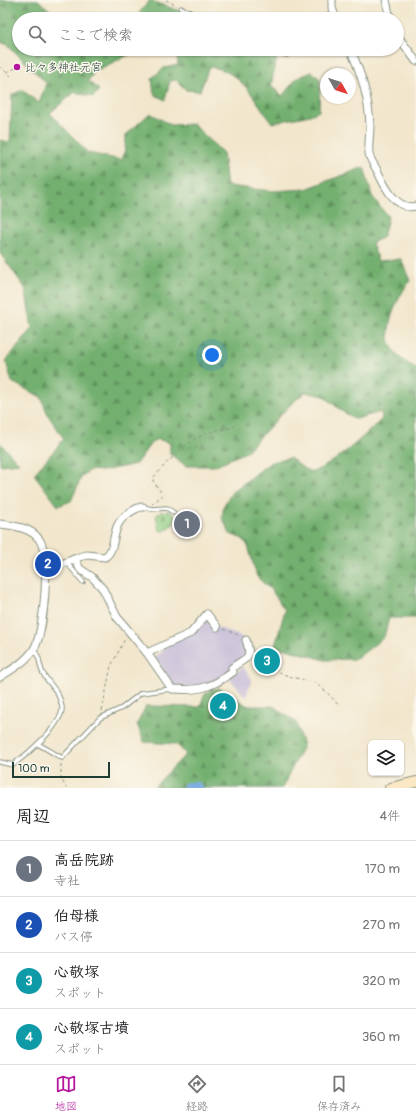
<!DOCTYPE html>
<html lang="ja">
<head>
<meta charset="utf-8">
<style>
	body { margin:0; font-family:Pangolin,"Klee One",sans-serif; background:#f2f2f2; color:#202124 }
	.controls { position:absolute; right:12px; bottom:12px; display:grid; overflow:hidden; border-radius:6px; box-shadow:0 1px 3px #0004 }
	.controls button { width:36px; height:36px; display:grid; place-items:center; padding:0; border:0; border-bottom:1px solid #e0e0e0; background:#fff; color:#202124; font:20px sans-serif }
	.compass { position:absolute; left:320px; top:68px; width:36px; height:36px; border-radius:50%; background:#fff; box-shadow:0 1px 3px #0004; rotate:129deg }
	.scale { position:absolute; left:12px; bottom:10px; width:98px; box-sizing:border-box; padding-left:4px; border:2px solid #1f3d34; border-top:0; font-size:11px; line-height:14px; white-space:nowrap; color:#1f3d34; -webkit-text-stroke:3px #fbf7ec; paint-order:stroke }
	.you { position:absolute; left:212px; top:355px; width:14px; height:14px; margin:-10px; border:3px solid #fff; border-radius:50%; background:#1a73e8; box-shadow:0 0 0 6px #1a73e833 }
	.badge { display:grid; place-items:center; width:26px; height:26px; border-radius:50%; background:#b5179e; color:#fff; font-size:13px; font-weight:700 }
	.pin { position:absolute; translate:-50% -50%; border:2px solid #fff; box-shadow:0 1px 4px #0006 }
	.list { margin:0; padding:0; list-style:none }
	h2 { display:flex; justify-content:space-between; align-items:center; height:52px; margin:0; padding:0 16px; font-size:17px }
	h2 small { font-size:13px; font-weight:400; color:#757577 }
	.list li { display:grid; grid-template-columns:26px 1fr auto; gap:12px; align-items:center; box-sizing:border-box; height:56px; padding:0 16px; border-top:1px solid #e0e0e0 }
	.list b { display:block; font-size:15px; white-space:nowrap }
	.list p { margin:0; font-size:13px; white-space:nowrap; color:#757577 }
	.list em { font-size:13px; font-style:normal; color:#757577 }
	.icon { flex:none; width:22px; height:22px; fill:none; stroke:currentColor; stroke-width:2; stroke-linecap:round; stroke-linejoin:round }
	.map { position:relative; flex:none; width:416px; height:788px; overflow:hidden }
	.search { position:absolute; background:#fff; box-shadow:0 1px 3px #0004; left:12px; right:12px; top:12px; height:44px; display:flex; align-items:center; gap:10px; box-sizing:border-box; padding:0 14px; border-radius:22px; color:#757577; font-size:15px }
	.sheet { height:276px; background:#fff }
	nav { display:flex; justify-content:space-around; align-items:center; box-sizing:border-box; height:56px; border-top:1px solid #e0e0e0; background:#fff; font-size:11px; color:#757577 }
	nav a { display:grid; justify-items:center; gap:2px }
	nav .on { color:#b5179e }
	.map>svg:first-child { display:block }
	.industrial { fill:#c8bfd8 }
	.forest { fill:url(#forest-firs); stroke:#497652 }
	.cemetery { fill:url(#cemetery-stones); stroke:#57845a }
	.lines { fill:none; stroke-linecap:round; stroke-linejoin:round }
	.river { stroke:#74a7e0; stroke-width:12 }
	.service-casing { stroke:#889280; stroke-width:5.5 }
	.minor-casing { stroke:#889280; stroke-width:9 }
	.secondary-casing { stroke:#889280; stroke-width:12 }
	.path { stroke:#889280; stroke-width:1; stroke-dasharray:3 3; stroke-linecap:butt }
	.service { stroke:#fff; stroke-width:3.5 }
	.minor { stroke:#fff; stroke-width:7 }
	.secondary { stroke:#fae7c3; stroke-width:10 }
	.poi-dot { fill:#b5179e; stroke:#fbf7ec; stroke-width:1.5 }
	.labels { text-anchor:middle; stroke-width:3; stroke-linejoin:round; paint-order:stroke }
	.poi-label { font-size:11px; fill:#1f3d34; stroke:#fbf7ec; text-anchor:start }
</style>
</head>
<body>
<div class="map">
<svg width="416" height="788" viewBox="0 0 416 788">
	<defs>
		<pattern id="forest-firs" width="22" height="20" patternUnits="userSpaceOnUse"><rect width="22" height="20" fill="#73b06f"/><path d="M5 1l3.5 6h-7zM16 11l3.5 6h-7z" fill="#5e905c"/></pattern>
		<pattern id="cemetery-stones" width="16" height="16" patternUnits="userSpaceOnUse"><rect width="16" height="16" fill="#8fcc81"/><path d="M2 7V4a2 2 0 0 1 4 0v3zM10 15v-3a2 2 0 0 1 4 0v3z" fill="#74a76a"/></pattern>
	</defs>
	<rect width="100%" height="100%" fill="#fbf7ec"/>
	<filter id="ink" filterUnits="userSpaceOnUse"><feTurbulence type="fractalNoise" baseFrequency=".025" numOctaves="2"/><feDisplacementMap in="SourceGraphic" scale="8" xChannelSelector="R" yChannelSelector="G"/><feConvolveMatrix kernelMatrix="1 2 1 2 8 2 1 2 1" color-interpolation-filters="sRGB"/></filter>
	<filter id="wash" filterUnits="userSpaceOnUse"><feTurbulence type="fractalNoise" baseFrequency=".012" numOctaves="4" result="noise"/><feDisplacementMap in="SourceGraphic" scale="16" xChannelSelector="R" yChannelSelector="G"/><feGaussianBlur stdDeviation="0.9" result="paint"/><feColorMatrix in="noise" values="0 0 0 0 0 0 0 0 0 0 0 0 0 0 0 0 0 1.4 0 .05"/><feComposite in="paint" operator="in"/></filter>
	<g filter="url(#wash)">
		<rect width="100%" height="100%" fill="#f2e6cc"/>
		<!-- industrial -->
		<path class="industrial" d="M208,618L214,626L242,637L248,653L229,673L199,687H173L154,657L163,652L162,649Z
			M243,667L252,679L246,697L229,678Z"/>
		<!-- forest -->
		<path class="forest" d="M0,0H38L60,19H19V49H141L95,71L88,81L99,90L93,97L75,92L50,113L88,153L122,160L125,149L126,135L150,113L171,125L193,124L223,153L227,186L272,191L306,189L364,167L372,196L388,217L383,237L372,243L378,261L401,259L410,281C399,295 383,326 391,345C395,355 407,364 416,368V618H389L384,637L356,659L325,660L275,646L285,610L272,591L257,577L248,546L243,539L230,534L222,517L224,505L232,492L271,462L290,458C296,462 303,469 309,471C324,475 370,430 382,419L381,412L356,419L343,412L324,396L305,392L291,404L246,452L214,466H186L170,454V443L157,439L151,443L136,464L103,471L90,470L82,476L71,501L58,506L34,474L64,439L48,415L41,397L12,382L6,361L32,328L25,288L0,253V140L10,142L12,95L22,90L39,103L46,83L8,45L0,42Z
			M150,0L182,12L191,19H134Z
			M176,49H215L229,54L244,49H260L277,57L271,86L282,96L297,78L312,72L320,79L319,111L310,115L272,123C255,100 240,69 209,67L200,91L186,90L176,80L170,81L165,100L154,94L152,78L164,68L178,65Z
			M0,443L19,463L0,465Z
			M219,688L248,706H273L296,722L303,746L282,788H153L186,754L176,744L144,742L137,724L146,706L200,707C205,693 204,691 219,688Z"/>
		<!-- cemetery -->
		<path class="cemetery" d="M169,511L175,516L174,523L163,532L159,529L156,516L160,512Z"/>
		<g class="lines">
			<!-- river -->
			<path class="river" d="M188,788H196"/>
		</g>
	</g>
	<g filter="url(#ink)">
		<g class="lines">
			<defs>
				<path id="service" d="M181,8L193,13L196,19
					M321,19L333,12
					M215,49H219
					M270,49L286,55L297,49
					M143,507L152,509L167,508L174,513
					M67,563L83,582
					M38,744L62,758L100,718L122,708L141,693L171,689
					M0,762L13,765C25,756 64,724 62,707C59,690 51,687 44,675C38,666 42,657 33,650"/>
				<path id="minor" d="M332,0V8L336,19
					M386,0L390,19
					M397,35L416,61
					M350,49C361,72 369,100 370,126C370,135 368,144 369,153C369,158 374,165 377,170C383,183 396,212 416,206
					M0,524C14,526 30,527 39,539C51,556 44,626 36,645C30,659 13,669 0,677
					M75,559L80,569L92,577L103,589L117,617L147,653L172,689C199,691 211,688 233,672L232,668C246,656 253,661 246,640
					M45,571L79,557L87,555L105,557C119,547 108,526 129,513C134,510 137,507 143,507
					M147,653L191,633L207,614L217,627"/>
				<path id="secondary" d="M390,788L416,782"/>
			</defs>
			<!-- service casing -->
			<use href="#service" class="service-casing"/>
			<!-- minor casing -->
			<use href="#minor" class="minor-casing"/>
			<!-- secondary casing -->
			<use href="#secondary" class="secondary-casing"/>
			<!-- path -->
			<path class="path" d="M166,0L177,6
				M0,67L11,76
				M7,72L16,68
				M183,450L200,447
				M152,504L163,495L153,481V478C168,461 189,438 211,432C219,429 227,430 235,426
				M224,629L241,636
				M269,657C274,679 299,676 316,684C325,690 332,697 339,706
				M254,660L283,652
				M102,711L111,666L125,639
				M61,764V778L66,788"/>
			<!-- service -->
			<use href="#service" class="service"/>
			<!-- minor -->
			<use href="#minor" class="minor"/>
			<!-- secondary -->
			<use href="#secondary" class="secondary"/>
		</g>
	</g>
	<!-- markers -->
	<circle class="poi-dot" cx="17" cy="67" r="4"/>
	<g class="labels">
		<!-- poi labels -->
		<g class="poi-label">
			<text x="25" y="71">比々多神社元宮</text>
		</g>
	</g>
</svg>
<div class="controls">
<button><svg class="icon" aria-label="layers" viewBox="0 0 24 24"><path d="M12 4l9 5-9 5-9-5zM3 14l9 5 9-5"/></svg></button>
</div>
<svg class="compass" viewBox="-18 -18 36 36"><path d="M0-13l5 13h-10z" fill="#e53935"/><path d="M0 13l5-13h-10z" fill="#757577"/></svg>
<div class="scale">100 m</div>
<div class="you"></div>
<div class="pin badge" style="left:187px;top:524px;background:#6b7280">1</div>
<div class="pin badge" style="left:48px;top:564px;background:#1a4fb4">2</div>
<div class="pin badge" style="left:267px;top:661px;background:#0f9aa8">3</div>
<div class="pin badge" style="left:223px;top:706px;background:#0f9aa8">4</div>
<div class="search"><svg class="icon" aria-label="search" viewBox="0 0 24 24"><circle cx="10" cy="10" r="6"/><path d="M15 15l6 6"/></svg>ここで検索</div>
</div>
<section class="sheet">
<h2>周辺<small>4件</small></h2>
<ul class="list">
<li><span class="badge" style="background:#6b7280">1</span><div><b>高岳院跡</b><p>寺社</p></div><em>170 m</em></li>
<li><span class="badge" style="background:#1a4fb4">2</span><div><b>伯母様</b><p>バス停</p></div><em>270 m</em></li>
<li><span class="badge" style="background:#0f9aa8">3</span><div><b>心敬塚</b><p>スポット</p></div><em>320 m</em></li>
<li><span class="badge" style="background:#0f9aa8">4</span><div><b>心敬塚古墳</b><p>スポット</p></div><em>360 m</em></li>
</ul>
</section>
<nav>
<a class="on"><svg class="icon" aria-label="map" viewBox="0 0 24 24"><path d="M3 6l6-2 6 2 6-2v14l-6 2-6-2-6 2zM9 4v14M15 6v14"/></svg>地図</a>
<a><svg class="icon" aria-label="directions" viewBox="0 0 24 24"><path d="M12 3l9 9-9 9-9-9zM9 14v-3h6M13 9l2 2-2 2"/></svg>経路</a>
<a><svg class="icon" aria-label="saved" viewBox="0 0 24 24"><path d="M7 4h10v16l-5-4-5 4z"/></svg>保存済み</a>
</nav>
</body>
</html>
